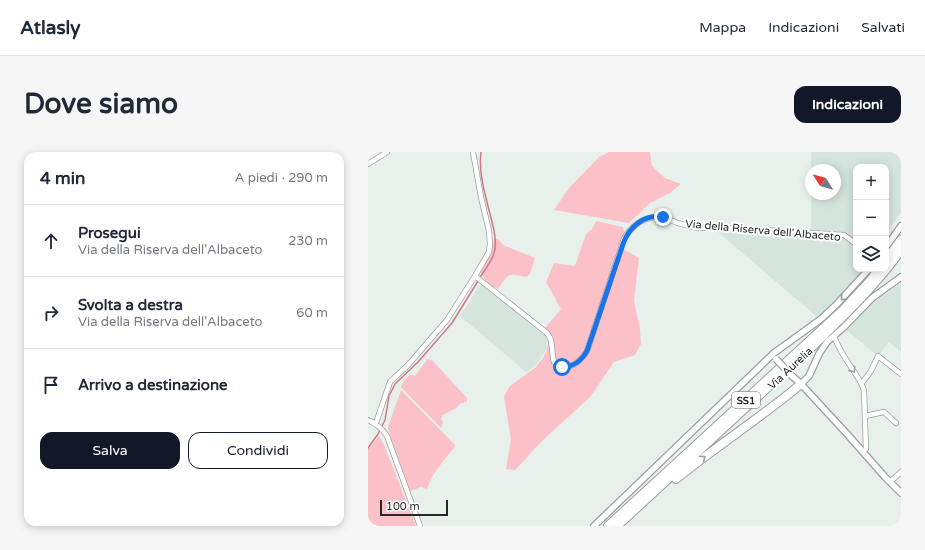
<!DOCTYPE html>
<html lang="it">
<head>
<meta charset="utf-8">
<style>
	body { margin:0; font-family:"Varela Round",sans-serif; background:#f6f6f7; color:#1f2937 }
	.controls { position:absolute; right:12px; top:12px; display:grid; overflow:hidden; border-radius:8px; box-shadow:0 2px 10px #0003 }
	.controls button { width:36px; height:36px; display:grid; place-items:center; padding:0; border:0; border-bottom:1px solid #e0e1e3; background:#fff; color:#1f2937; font:20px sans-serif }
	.compass { position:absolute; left:437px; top:12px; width:36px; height:36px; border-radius:50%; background:#fff; box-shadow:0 2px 10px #0003; rotate:307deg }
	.scale { position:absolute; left:12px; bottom:10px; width:68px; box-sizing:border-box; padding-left:4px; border:2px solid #252827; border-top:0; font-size:11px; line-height:14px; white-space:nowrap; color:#252827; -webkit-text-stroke:3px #fff; paint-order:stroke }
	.stop { position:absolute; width:12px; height:12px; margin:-9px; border:3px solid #1a73e8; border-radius:50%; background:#fff }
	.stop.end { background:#1a73e8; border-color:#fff; box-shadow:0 1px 4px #0008 }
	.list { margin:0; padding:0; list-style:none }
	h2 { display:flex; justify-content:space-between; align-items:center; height:52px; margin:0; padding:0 16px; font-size:17px }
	h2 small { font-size:13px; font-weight:400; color:#747a83 }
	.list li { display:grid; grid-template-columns:26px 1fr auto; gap:12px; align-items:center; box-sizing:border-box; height:72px; padding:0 16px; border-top:1px solid #e0e1e3 }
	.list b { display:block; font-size:15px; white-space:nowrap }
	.list p { margin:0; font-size:13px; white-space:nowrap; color:#747a83 }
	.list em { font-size:13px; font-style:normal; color:#747a83 }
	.actions { display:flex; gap:8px; padding:12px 16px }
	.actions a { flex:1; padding:9px 0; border:1px solid #111827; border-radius:12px; text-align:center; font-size:14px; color:#111827 }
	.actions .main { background:#111827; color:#fff }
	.icon { flex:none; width:22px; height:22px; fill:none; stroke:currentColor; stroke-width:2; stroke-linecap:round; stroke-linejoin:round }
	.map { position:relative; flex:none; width:533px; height:374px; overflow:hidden; border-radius:12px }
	header { display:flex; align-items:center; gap:24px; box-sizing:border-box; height:56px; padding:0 20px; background:#fff; border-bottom:1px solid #e0e1e3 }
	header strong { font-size:19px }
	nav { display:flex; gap:22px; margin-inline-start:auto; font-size:14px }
	.intro { display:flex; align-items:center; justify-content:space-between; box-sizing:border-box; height:96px; padding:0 24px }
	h1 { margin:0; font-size:28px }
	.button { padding:10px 18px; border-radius:12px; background:#111827; color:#fff; font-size:14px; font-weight:700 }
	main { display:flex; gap:24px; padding:0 24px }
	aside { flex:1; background:#fff; border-radius:12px; box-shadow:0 2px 10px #0003 }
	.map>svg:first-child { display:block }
	.built { fill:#d5e5de; fill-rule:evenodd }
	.green { fill:#fbc0c8 }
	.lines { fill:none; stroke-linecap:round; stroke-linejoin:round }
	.stream { stroke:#cd7b88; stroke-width:1.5 }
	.minor-casing { stroke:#9aa19e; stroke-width:6 }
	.tertiary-casing { stroke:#9aa19e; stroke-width:8 }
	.trunk-casing { stroke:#9aa19e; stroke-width:10 }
	.minor { stroke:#fff; stroke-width:4.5 }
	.tertiary { stroke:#fff; stroke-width:5.5 }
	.trunk { stroke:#fff; stroke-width:8 }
	.tertiary-bridge-casing { stroke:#9aa19e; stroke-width:8; stroke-linecap:butt }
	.tertiary-bridge { stroke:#fff; stroke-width:5.5 }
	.oneway { stroke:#9d9e9e }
	.route { stroke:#1a73e8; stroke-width:5 }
	.labels { text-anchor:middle; stroke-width:4; stroke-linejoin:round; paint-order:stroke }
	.shield { fill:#fff; stroke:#666868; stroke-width:1 }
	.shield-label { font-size:10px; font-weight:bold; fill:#252827 }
	.street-label { font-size:11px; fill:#252827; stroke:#fff }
</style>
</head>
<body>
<header>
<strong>Atlasly</strong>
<nav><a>Mappa</a><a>Indicazioni</a><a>Salvati</a></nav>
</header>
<div class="intro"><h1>Dove siamo</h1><a class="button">Indicazioni</a></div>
<main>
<aside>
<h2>4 min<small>A piedi · 290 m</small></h2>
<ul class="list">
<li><svg class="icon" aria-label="ahead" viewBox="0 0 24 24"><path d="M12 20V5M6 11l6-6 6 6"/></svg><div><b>Prosegui</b><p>Via della Riserva dell'Albaceto</p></div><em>230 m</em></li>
<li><svg class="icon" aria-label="right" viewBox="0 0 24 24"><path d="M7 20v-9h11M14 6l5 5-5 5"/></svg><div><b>Svolta a destra</b><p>Via della Riserva dell'Albaceto</p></div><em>60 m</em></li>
<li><svg class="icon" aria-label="arrive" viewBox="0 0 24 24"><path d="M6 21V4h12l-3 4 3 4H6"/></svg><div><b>Arrivo a destinazione</b></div></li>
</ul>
<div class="actions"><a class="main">Salva</a><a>Condividi</a></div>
</aside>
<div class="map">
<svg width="533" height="374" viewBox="0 0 533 374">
	<rect width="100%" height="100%" fill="#e8f0ec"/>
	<!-- built -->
	<path class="built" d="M443,0H533V60L518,82V15H488V89L476,80L443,78ZM443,18H467V42H443Z
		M350,80L445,85L476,87L488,96V117H497L474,141L449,165Z
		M114,130L178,180L179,197L168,213L158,220L92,164Z
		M533,131V200L521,190L510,204L477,177L505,151Z"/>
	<!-- green -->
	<path class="green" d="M241,0H282L284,14L297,26L313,32L302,41L282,51L261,71L186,58L202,35L231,5Z
		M228,69L255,75L257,83L215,203L208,210L197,214L188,209L185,184L177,176L193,157L178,130L186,111L207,114L218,82L224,77Z
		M126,86L131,88L135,93L167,106L162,122L158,125C139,121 141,121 130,137C122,134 115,127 113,119L124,99Z
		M255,97L271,106L266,149L272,177L273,192L267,203L246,210L222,245L175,288L147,318L138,317L143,287L136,245L141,235L168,215L175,206L179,199L180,191L182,192L185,207L196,217C212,216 217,206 224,193Z
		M60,207L64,208L99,246V250L93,251L88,256L75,263L73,267L75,270L73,276L33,235L36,228L42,223L47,224L55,213Z
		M33,238L86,292L87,295C76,308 64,321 59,337L53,335L42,339L20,277V275Z
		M11,284L16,293L48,374H0V297Z"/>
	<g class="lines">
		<!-- stream -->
		<path class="stream" d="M112,125C117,118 124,109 126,101C131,87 121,61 118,46C114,31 111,15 113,0
			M14,274L17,268L21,244L27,232L50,210L84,171L110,129
			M0,296L10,282L12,278"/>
		<defs>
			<path id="minor" d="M0,12L19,0
				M107,124L179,181C186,189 183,200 186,210C198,222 212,210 219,199L256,87C262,76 273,66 287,65C295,64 302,68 310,71C316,73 324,75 331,76C343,76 355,76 367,76C403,78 440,81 476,83L488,92
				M466,184C470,195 476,205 483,215C488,223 494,230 496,239L498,297L495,300
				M494,231L503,219L510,204L533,222
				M497,264L516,260L528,271
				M0,268C9,272 14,276 19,284L52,374
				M8,271L22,230L40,213L79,168L107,124L121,100L122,92L121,79L113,45L105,0
				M522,330L533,320"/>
			<path id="tertiary" d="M518,95L533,74
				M424,224L433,232L480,283L517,325L533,341
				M433,232L441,224L451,202L459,190L476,175L504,146L533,125
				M226,374L406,201L453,167L468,153L501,117"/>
			<path id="trunk" d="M518,108L533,88
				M308,327C348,294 393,266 433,232
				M240,374L474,159L501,130L511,117
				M249,374L446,193C477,163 508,133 533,98"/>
		</defs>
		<!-- minor casing -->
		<use href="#minor" class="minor-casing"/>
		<!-- tertiary casing -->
		<use href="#tertiary" class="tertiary-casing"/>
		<!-- trunk casing -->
		<use href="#trunk" class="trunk-casing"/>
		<!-- minor -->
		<use href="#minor" class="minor"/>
		<!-- tertiary -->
		<use href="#tertiary" class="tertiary"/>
		<!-- trunk -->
		<use href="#trunk" class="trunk"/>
		<defs>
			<path id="tertiary-bridge" d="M408,207L424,224"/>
		</defs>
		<!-- tertiary-bridge casing -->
		<use href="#tertiary-bridge" class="tertiary-bridge-casing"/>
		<!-- tertiary-bridge -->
		<use href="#tertiary-bridge" class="tertiary-bridge"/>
	</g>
	<!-- one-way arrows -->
	<defs><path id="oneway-chevron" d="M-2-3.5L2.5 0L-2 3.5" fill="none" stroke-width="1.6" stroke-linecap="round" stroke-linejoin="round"/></defs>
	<g class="oneway">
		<use href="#oneway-chevron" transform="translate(475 146) rotate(133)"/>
		<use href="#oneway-chevron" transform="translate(485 218) rotate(55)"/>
		<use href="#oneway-chevron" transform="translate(335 306) rotate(-36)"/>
	</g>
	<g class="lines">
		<!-- route -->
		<path class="route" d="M194,215C206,215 213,209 219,199L255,92C261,75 276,62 295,65"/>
	</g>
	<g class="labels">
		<!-- shield labels -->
		<rect class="shield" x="364" y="240" width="28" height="16" rx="3"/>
		<g class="shield-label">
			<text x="378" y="252">SS1</text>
		</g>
		<!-- street labels -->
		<g class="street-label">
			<text transform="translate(395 78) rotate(5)" y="4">Via della Riserva dell'Albaceto</text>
			<text transform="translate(422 216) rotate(-43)" y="4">Via Aurelia</text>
		</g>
	</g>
</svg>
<div class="controls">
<button>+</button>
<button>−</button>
<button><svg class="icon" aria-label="layers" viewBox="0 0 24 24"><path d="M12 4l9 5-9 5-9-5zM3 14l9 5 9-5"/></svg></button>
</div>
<svg class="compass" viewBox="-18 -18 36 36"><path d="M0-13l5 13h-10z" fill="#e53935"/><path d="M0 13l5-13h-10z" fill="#747a83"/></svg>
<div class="scale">100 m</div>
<div class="stop" style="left:194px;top:215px"></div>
<div class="stop end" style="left:295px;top:65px"></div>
</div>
</main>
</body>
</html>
